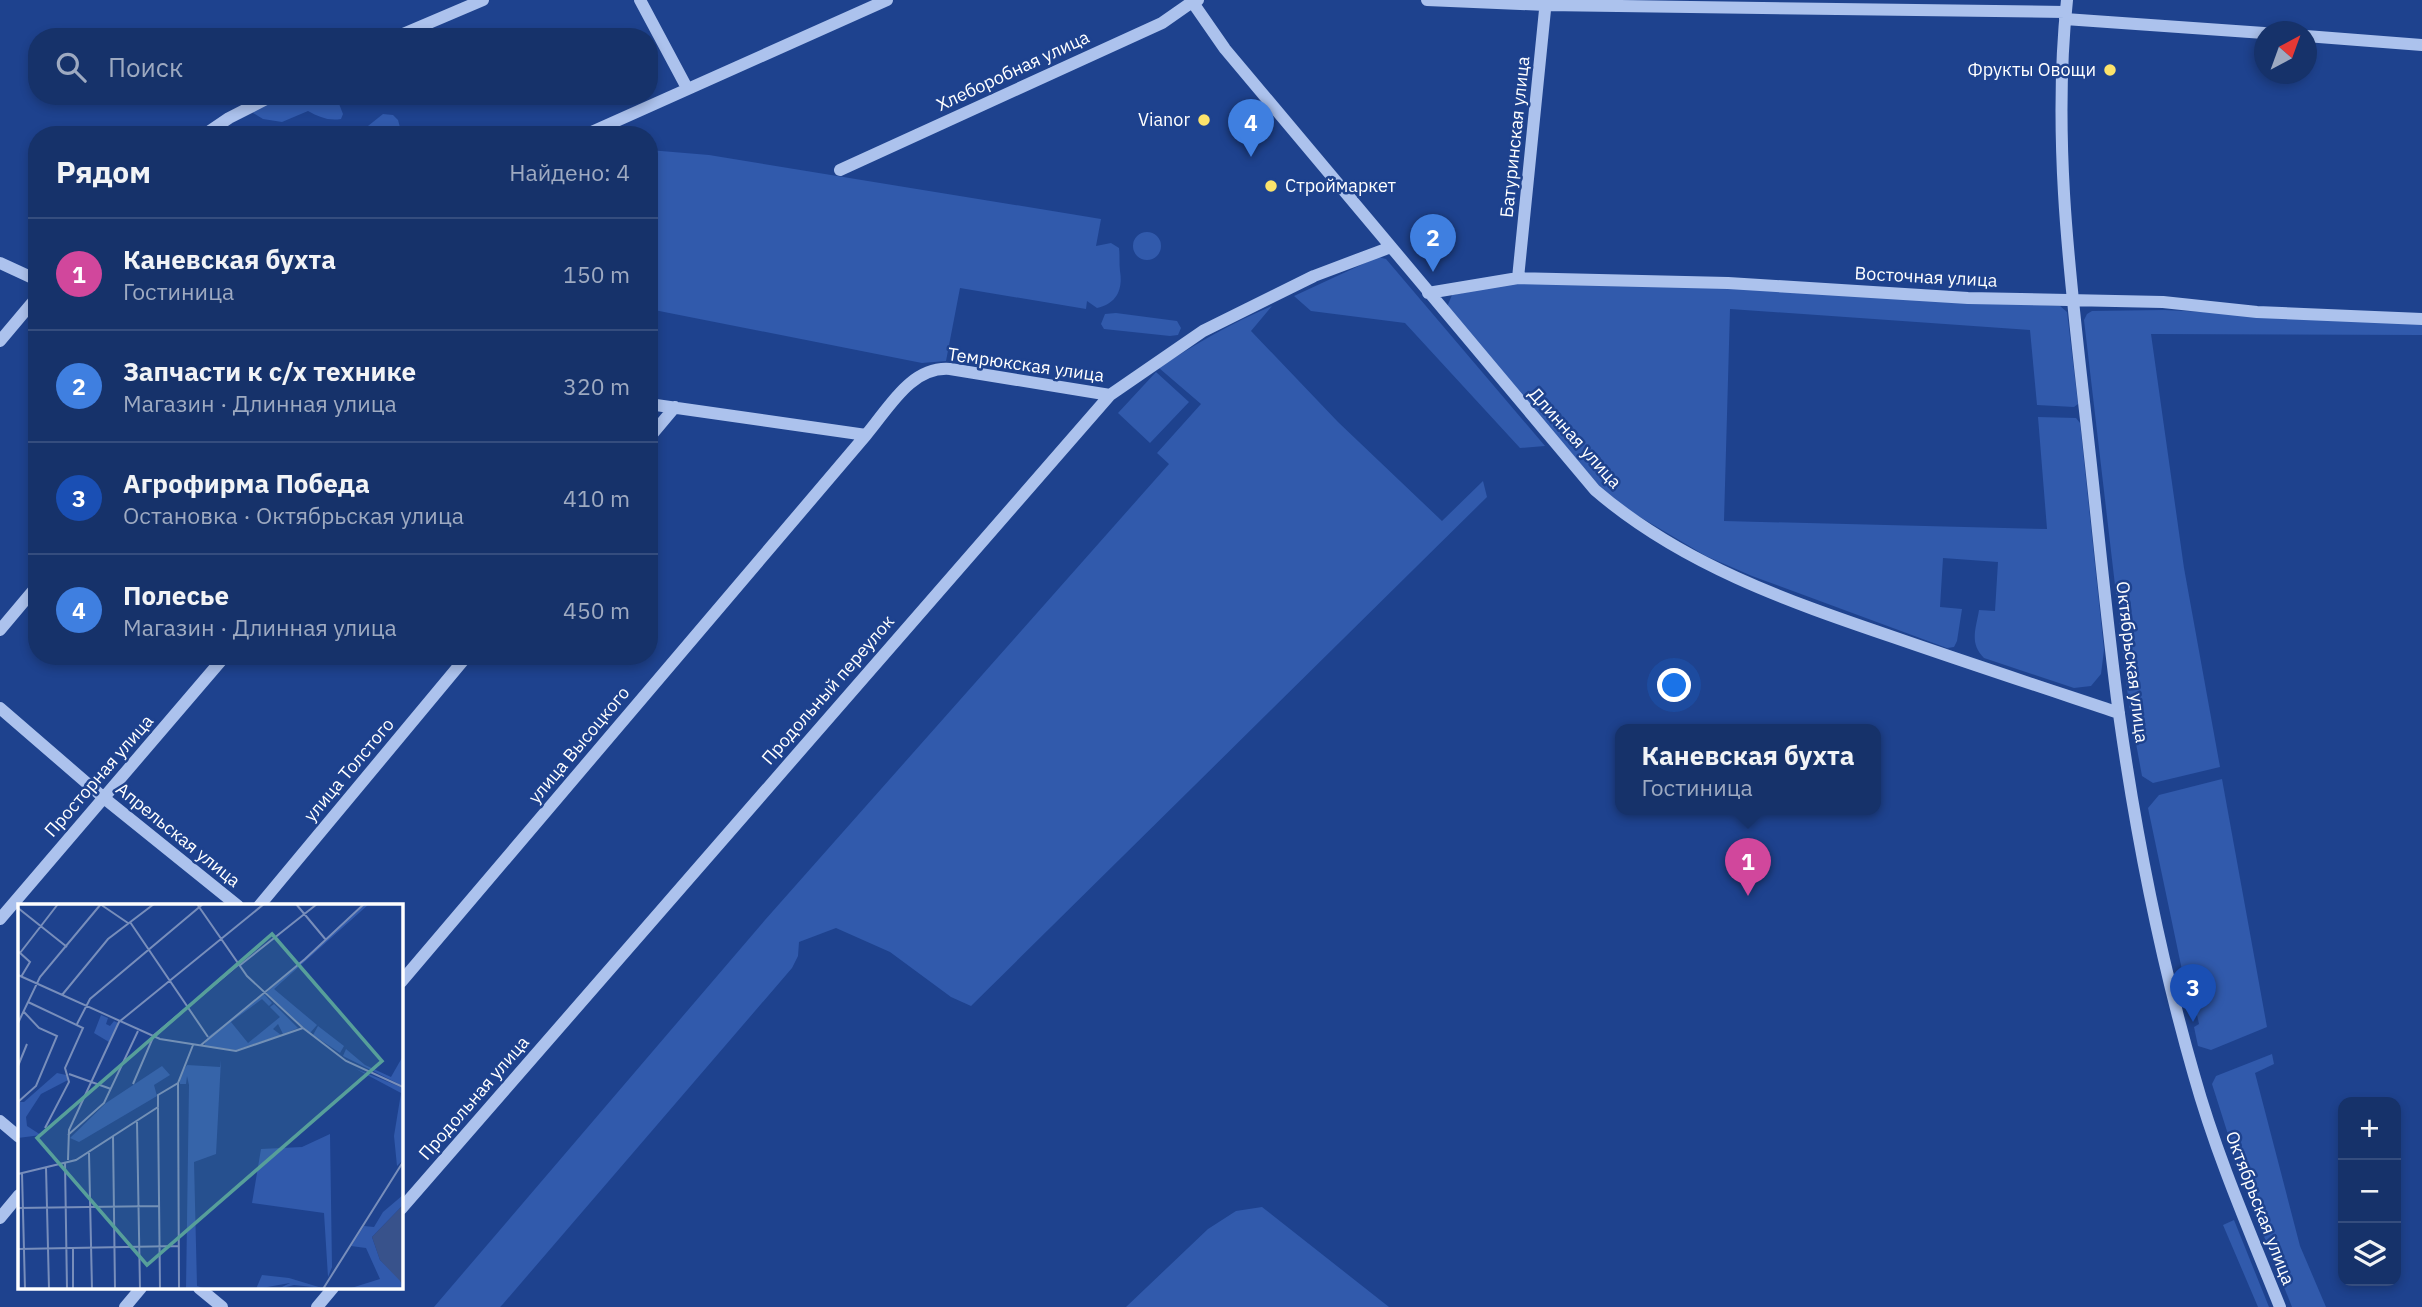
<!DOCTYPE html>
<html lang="ru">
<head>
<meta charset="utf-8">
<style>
	body { margin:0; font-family:"IBM Plex Sans",sans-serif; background:#233e72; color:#f1f3f6 }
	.controls { position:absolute; right:21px; bottom:21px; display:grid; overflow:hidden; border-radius:14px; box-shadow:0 4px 10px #0003 }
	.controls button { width:63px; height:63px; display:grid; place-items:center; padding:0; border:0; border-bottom:2px solid #354d7e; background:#16326a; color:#f1f3f6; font:35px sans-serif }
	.compass { position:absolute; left:2254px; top:21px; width:63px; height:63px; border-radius:50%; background:#16326a; box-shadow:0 4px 10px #0003; rotate:41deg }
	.you { position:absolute; left:1675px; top:686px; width:24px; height:24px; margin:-18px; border:5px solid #fff; border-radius:50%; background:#1a73e8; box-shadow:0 0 0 10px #1a73e833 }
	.badge { display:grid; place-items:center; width:46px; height:46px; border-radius:50%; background:#95b2f1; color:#fff; font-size:23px; font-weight:700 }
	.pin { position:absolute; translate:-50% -58px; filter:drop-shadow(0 2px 4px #0008) }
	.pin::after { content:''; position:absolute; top:37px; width:24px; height:21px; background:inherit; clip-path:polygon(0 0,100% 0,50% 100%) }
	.popup { position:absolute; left:1615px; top:724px; width:266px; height:91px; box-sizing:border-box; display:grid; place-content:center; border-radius:14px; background:#16326a; filter:drop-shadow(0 2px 5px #0005); font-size:23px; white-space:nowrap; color:#9eaac1 }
	.popup b { font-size:26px; color:#f1f3f6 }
	.popup::after { content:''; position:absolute; left:50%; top:100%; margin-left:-14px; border:14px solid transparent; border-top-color:#16326a }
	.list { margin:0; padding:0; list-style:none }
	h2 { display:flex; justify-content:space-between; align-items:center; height:91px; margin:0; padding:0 28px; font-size:30px }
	h2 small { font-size:23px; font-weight:400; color:#9eaac1 }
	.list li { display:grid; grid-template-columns:46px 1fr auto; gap:21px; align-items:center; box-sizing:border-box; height:112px; padding:0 28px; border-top:2px solid #354d7e }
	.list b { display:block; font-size:26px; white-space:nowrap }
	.list p { margin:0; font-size:23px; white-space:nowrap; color:#9eaac1 }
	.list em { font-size:23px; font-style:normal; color:#9eaac1 }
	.icon { flex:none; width:38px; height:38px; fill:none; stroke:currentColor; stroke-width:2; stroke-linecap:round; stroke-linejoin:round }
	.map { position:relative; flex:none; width:2422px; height:1307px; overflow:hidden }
	.search { position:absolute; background:#16326a; box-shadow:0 4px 10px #0003; left:28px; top:28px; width:630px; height:77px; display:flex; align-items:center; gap:18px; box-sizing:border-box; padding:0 24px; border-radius:28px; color:#9eaac1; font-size:26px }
	.panel { position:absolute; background:#16326a; box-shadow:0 4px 10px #0003; left:28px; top:126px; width:630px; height:539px; border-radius:28px }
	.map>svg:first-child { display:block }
	.green { fill:#315aac }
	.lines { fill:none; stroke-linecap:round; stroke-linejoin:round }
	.minor { stroke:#acc2ed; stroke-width:12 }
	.poi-dot { fill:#fce36b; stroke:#1e428e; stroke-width:2.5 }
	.labels { text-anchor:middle; stroke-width:5; stroke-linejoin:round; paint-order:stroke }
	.poi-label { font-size:18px; fill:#fff; stroke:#1e428e; text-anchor:end }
	.street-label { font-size:18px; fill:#fff; stroke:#1e428e }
	.inset-road { fill:none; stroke:#788ebb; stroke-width:2 }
	.view { fill:#579f9a; fill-opacity:0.15; stroke:#579f9a; stroke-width:3.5 }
	.inset-edge { fill:none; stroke:#fff; stroke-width:3.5 }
</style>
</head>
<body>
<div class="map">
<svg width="2422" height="1307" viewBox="0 0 2422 1307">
	<rect width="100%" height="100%" fill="#1e428e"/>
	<!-- green -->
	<path class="green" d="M280,96H336L343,114L341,119C328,121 319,117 308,111L282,122L263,119L253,113L255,109Z
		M383,114L393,115L398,120L402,135H333L343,131L358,134Z
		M649,150L709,155L1101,219L1096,246L1111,243L1119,248C1120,256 1119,263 1120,271C1123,289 1117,304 1097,308L1087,301L1086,309L960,288L946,361L922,363L649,309Z
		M1133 246a14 14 0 1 1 28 0a14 14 0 1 1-28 0Z
		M1378,257L1386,259L1545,446L1520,448L1405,323L1311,311L1294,296Z
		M1522,282L1728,288L2060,306L2067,312L2078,404L2074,407L2037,405L2030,330L1730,309L1724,521L2047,529L2038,417L2076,418L2080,423L2104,650L2101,674L2091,686L2074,688L1984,658C1969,643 1976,629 1979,610L1995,611L1998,562L1943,558L1940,607L1962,609L1957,641L1954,647L1947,648L1752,576L1706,556L1618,504L1602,489L1450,314L1447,307L1452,295Z
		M1272,306L1251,331L1338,422L1442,521L1483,481L1487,497L971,1006L951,997L890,952L836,928L799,942L798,956L792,968L503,1304L500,1307H434L765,920L1169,464L1157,453L1201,404L1159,368C1196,343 1232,323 1272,306Z
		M2164,310L2422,323V335L2151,334L2184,568L2220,767L2153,783L2142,776L2129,705L2084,320L2087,314L2092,311Z
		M1116,313L1177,321L1181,328L1178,335L1170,336L1104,329L1101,324L1105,314Z
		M1156,372L1189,402L1150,443L1118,413Z
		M2222,779L2267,1027L2211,1050L2198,1046L2194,1027L2199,1024L2197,1015L2191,1013L2148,808L2159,795Z
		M2272,1054L2274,1064L2255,1073L2300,1246L2326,1307H2292L2246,1191L2212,1084L2216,1076Z
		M1262,1207L1389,1307H1126L1208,1229L1236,1211Z
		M2234,1220L2269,1307H2258L2223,1225Z"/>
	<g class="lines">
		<!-- minor -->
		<path class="minor" d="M640,0L687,88
			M1191,0L1225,49L1595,490C1681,564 1787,601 1893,637C1968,663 2044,688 2119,713
			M1427,0L1546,5L2065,12
			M2067,0C2051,149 2073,299 2089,447C2099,536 2107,625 2119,714C2136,835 2160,957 2194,1075C2216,1154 2249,1230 2280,1307
			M2065,19L2264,33
			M2306,36L2422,45
			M396,37L483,0
			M204,135L229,118L272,96
			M585,135L887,0
			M840,170L1162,23L1192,2L1198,0
			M0,263L37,280
			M1518,278L1546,0
			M1428,293L1518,278L1728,283L1968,298L2163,302L2257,312L2422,319
			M0,341L37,297
			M649,404L866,435C889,408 911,366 950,369L1110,395L1203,331L1314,276L1391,247
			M649,438L675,407
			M0,630L37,586
			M0,708L104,798L238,906
			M259,906L467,656
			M0,919L225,656
			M401,982L866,435
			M0,1121L19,1137
			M401,1209L1110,395
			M0,1218L19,1195
			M199,1288L222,1307
			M125,1307L141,1288
			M317,1307L333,1288"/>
	</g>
	<!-- markers -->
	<g class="poi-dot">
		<circle cx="2110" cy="70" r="7"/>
		<circle cx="1204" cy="120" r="7"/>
		<circle cx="1271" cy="186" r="7"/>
	</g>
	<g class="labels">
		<!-- poi labels -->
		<g class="poi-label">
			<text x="2096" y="76">Фрукты Овощи</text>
			<text x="1190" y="126">Vianor</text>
			<text x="1285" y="192" text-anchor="start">Строймаркет</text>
		</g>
		<!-- street labels -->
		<g class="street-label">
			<text transform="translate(1013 71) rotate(-25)" y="6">Хлеборобная улица</text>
			<text transform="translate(1515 137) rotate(-84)" y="6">Батуринская улица</text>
			<text transform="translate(1926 277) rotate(3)" y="6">Восточная улица</text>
			<text transform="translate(1026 365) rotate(8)" y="6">Темрюкская улица</text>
			<text transform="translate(1575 438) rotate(48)" y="6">Длинная улица</text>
			<text transform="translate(2132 662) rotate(83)" y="6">Октябрьская улица</text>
			<text transform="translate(828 690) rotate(-49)" y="6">Продольный переулок</text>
			<text transform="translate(579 745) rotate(-50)" y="6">улица Высоцкого</text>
			<text transform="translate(349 770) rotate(-50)" y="6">улица Толстого</text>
			<text transform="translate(99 776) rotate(-49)" y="6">Просторная улица</text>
			<text transform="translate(178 835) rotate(39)" y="6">Апрельская улица</text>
			<text transform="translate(474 1098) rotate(-49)" y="6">Продольная улица</text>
			<text transform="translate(2260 1208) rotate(69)" y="6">Октябрьская улица</text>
		</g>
	</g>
	<!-- overview -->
	<g transform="translate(18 904)">
		<rect width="385" height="385" fill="#1e428e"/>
		<path d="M347,0H351L256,85L299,121L292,129L248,89ZM246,90L254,99L251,102L244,95L213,118L230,139L262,113L252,103L256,100L280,124L265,130L260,120L255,125L263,131L218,146L186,142L190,133ZM83,111L90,114L88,120L92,122L96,117L100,119L91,138L76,129ZM300,122L326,142L322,149L295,131ZM328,145L347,161L373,173L385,152V182L325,152ZM203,156L198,250L176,258L179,382L188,385H168L171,181L169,172L168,180H162V172L169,161L202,163ZM144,162L152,171L136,181L139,192L61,238L52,234L88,199ZM338,165L385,184V256L379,262L376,232L383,189ZM39,169L48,171L50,176L23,190L8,213L9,222L23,231L0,234V198H6ZM312,230L314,363L310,373L306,309L234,299L243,245L284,243ZM385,291V301L354,333L362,356L382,375L385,385H330L362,375L348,344L333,342L346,322L356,323L365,308ZM244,371L271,374L304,384L276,381L260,385L272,379L238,385Z" fill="#315aac"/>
		<path d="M385,301V380L362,356L354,333Z" fill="#38528b"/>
		<path class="inset-road" d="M82,0L110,19M179,0L229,72L285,124L328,157L385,183M278,0L308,36M0,4L49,43M112,18L190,133M1,48L12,58L3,73M2,49L40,0M221,62L299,0M0,71L142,135L218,147L285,124M44,91L90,35L136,0M10,98L65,124L47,164L51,178L27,224M0,119L22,73L83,0M59,120L72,95L185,0M183,141L287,55L346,0M0,162L9,140M51,170L93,185M160,179L161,385M115,180L136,131L220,61M0,198L18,182L39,132L21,124L6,108M140,204L142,385M119,218L122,385M50,231L86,199L120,127M95,232L97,385M71,249L74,385M50,256L51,226L101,118L246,0M47,258L49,385M28,263L31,385M4,269L7,385M0,270L58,256L140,203V191L160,179L175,141M0,304L141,302M55,344V385M0,345L160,342M305,385L385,258"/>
		<path class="view" d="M254,30L364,157L129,361L19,234Z"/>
		<rect width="385" height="385" class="inset-edge"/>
	</g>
</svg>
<div class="controls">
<button>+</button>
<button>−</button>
<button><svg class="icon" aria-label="layers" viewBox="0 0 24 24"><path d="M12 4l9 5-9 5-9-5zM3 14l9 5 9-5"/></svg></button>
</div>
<svg class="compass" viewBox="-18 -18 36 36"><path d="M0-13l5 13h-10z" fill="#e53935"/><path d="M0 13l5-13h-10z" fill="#9eaac1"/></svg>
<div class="you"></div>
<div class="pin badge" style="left:1748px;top:896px;background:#d1479c">1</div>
<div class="popup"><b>Каневская бухта</b>Гостиница</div>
<div class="pin badge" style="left:1433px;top:272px;background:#3f7fe0">2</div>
<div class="pin badge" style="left:2193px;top:1022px;background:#1a4fb4">3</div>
<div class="pin badge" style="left:1251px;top:157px;background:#3f7fe0">4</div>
<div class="search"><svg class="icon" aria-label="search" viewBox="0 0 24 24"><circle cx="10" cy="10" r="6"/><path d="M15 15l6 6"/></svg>Поиск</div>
<section class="panel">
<h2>Рядом<small>Найдено: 4</small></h2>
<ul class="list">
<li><span class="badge" style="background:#d1479c">1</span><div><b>Каневская бухта</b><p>Гостиница</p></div><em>150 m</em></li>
<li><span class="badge" style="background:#3f7fe0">2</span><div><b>Запчасти к с/х технике</b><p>Магазин · Длинная улица</p></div><em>320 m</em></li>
<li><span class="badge" style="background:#1a4fb4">3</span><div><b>Агрофирма Победа</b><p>Остановка · Октябрьская улица</p></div><em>410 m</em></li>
<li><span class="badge" style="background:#3f7fe0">4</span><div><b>Полесье</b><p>Магазин · Длинная улица</p></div><em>450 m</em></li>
</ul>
</section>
</div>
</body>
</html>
